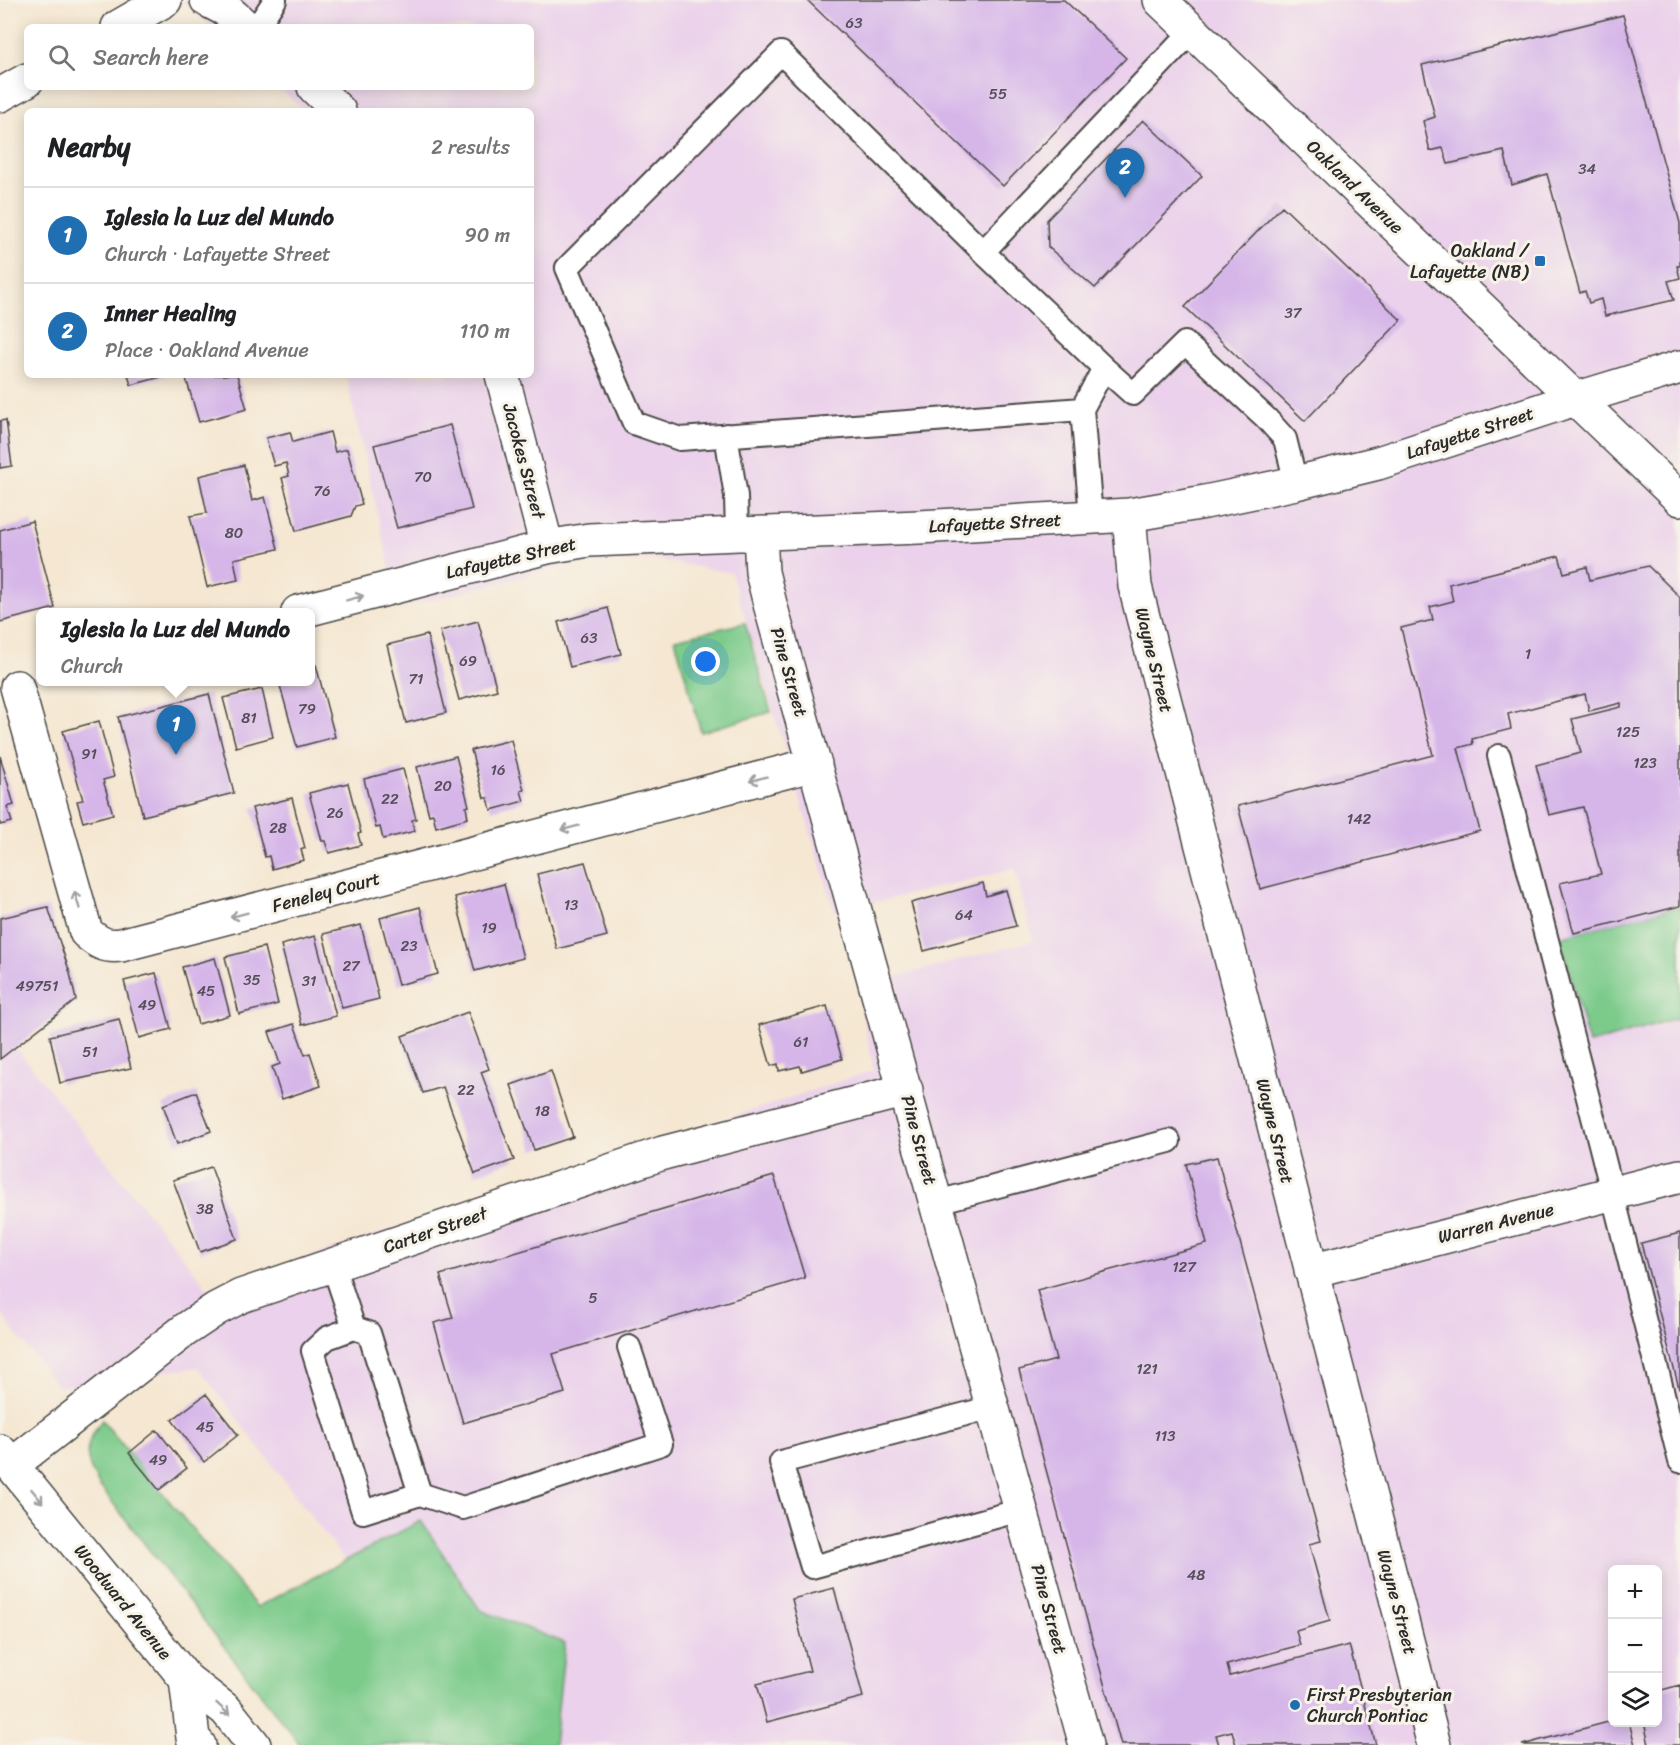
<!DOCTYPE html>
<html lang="en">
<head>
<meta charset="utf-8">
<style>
	body { margin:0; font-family:Sriracha,sans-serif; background:#f6f6f6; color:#202124 }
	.controls { position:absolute; right:18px; bottom:18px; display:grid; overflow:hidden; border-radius:9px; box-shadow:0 3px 15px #0003 }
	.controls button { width:54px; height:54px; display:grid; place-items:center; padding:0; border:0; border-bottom:2px solid #e0e0e0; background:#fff; color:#202124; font:30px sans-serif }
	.you { position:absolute; left:706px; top:662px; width:21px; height:21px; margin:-15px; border:4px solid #fff; border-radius:50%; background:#1a73e8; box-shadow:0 0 0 9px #1a73e833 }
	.badge { display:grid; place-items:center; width:39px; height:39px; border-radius:50%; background:#1f6fb2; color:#fff; font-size:20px; font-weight:700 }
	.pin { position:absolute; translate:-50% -50px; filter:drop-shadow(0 2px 3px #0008) }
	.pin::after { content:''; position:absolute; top:32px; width:21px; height:18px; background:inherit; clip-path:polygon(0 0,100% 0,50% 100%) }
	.popup { position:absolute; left:36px; top:608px; width:279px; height:78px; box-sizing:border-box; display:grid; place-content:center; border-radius:9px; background:#fff; filter:drop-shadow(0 2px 4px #0005); font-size:20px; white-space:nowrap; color:#757577 }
	.popup b { font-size:22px; color:#202124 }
	.popup::after { content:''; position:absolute; left:50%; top:100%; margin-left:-12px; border:12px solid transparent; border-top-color:#fff }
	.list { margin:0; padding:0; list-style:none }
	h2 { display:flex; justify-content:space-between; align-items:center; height:78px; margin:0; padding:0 24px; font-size:26px }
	h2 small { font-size:20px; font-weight:400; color:#757577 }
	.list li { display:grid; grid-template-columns:39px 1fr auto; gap:18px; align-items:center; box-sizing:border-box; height:96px; padding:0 24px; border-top:2px solid #e0e0e0 }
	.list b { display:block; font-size:22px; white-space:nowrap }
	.list p { margin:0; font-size:20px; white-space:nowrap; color:#757577 }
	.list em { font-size:20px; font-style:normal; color:#757577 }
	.icon { flex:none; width:33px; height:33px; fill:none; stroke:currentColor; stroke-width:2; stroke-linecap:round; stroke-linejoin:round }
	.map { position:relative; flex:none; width:1680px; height:1745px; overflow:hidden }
	.search { position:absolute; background:#fff; box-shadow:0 3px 15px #0003; left:24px; top:24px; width:510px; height:66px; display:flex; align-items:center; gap:15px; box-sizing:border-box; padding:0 21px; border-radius:9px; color:#757577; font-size:22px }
	.panel { position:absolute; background:#fff; box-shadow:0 3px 15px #0003; left:24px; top:108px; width:510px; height:270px; border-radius:9px }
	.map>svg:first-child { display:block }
	.built { fill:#ebd1eb; fill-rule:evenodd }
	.green { fill:#7bcb8b; stroke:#537b5b; stroke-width:1.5 }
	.building { fill:#d6b6e9 }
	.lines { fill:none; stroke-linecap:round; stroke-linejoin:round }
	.lane-casing { stroke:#494744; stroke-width:26 }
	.street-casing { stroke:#494744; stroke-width:36 }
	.secondary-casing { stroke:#494744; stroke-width:36 }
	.primary-casing { stroke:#494744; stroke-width:36 }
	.highway-casing { stroke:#494744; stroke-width:36 }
	.lane { stroke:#fff; stroke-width:22 }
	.street { stroke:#fff; stroke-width:33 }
	.secondary { stroke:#fff; stroke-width:33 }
	.primary { stroke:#fff; stroke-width:33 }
	.highway { stroke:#fff; stroke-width:33 }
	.oneway { stroke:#a0a0a0 }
	.poi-dot { fill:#1f6fb2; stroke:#f7f3e8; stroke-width:2 }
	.labels { text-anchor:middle; stroke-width:6; stroke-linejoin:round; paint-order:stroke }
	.number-label { font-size:15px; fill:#564e5a }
	.street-label { font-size:18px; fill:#2b2b2b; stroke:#f7f3e8 }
	.poi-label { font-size:18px; fill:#2b2b2b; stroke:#f7f3e8; text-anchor:end }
</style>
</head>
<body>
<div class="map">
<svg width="1680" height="1745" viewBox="0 0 1680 1745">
	<rect width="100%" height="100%" fill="#f7f3e8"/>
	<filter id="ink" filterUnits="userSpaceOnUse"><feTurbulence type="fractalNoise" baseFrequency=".0167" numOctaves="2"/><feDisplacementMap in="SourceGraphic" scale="12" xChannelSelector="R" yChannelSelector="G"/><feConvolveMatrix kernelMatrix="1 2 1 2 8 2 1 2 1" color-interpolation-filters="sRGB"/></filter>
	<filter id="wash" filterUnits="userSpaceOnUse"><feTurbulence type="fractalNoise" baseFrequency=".008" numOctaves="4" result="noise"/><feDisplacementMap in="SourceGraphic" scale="24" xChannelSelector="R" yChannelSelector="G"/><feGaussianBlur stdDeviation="1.35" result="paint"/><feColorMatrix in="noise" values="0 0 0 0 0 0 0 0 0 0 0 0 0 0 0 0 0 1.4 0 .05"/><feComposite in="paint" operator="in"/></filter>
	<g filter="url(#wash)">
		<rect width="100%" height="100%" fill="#f5e7d2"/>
		<!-- built -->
		<path class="built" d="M182,0H1663L1664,4L1680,0V1745H554L565,1643L480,1610L421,1521L345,1561L198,1367L58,1387L0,1313V918L48,907L76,1000L16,1048L209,1290L874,1070L857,987L1033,941L1015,869L835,912L731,573L653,559L570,565L399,608L346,375H531V111H305L278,87H531V27H212ZM1612,1570H1658V1722H1612Z"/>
		<!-- green -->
		<path class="green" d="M745,623L771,712L701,732L675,639Z
			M1680,906V1017L1589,1044L1560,937Z
			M102,1420L257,1607L421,1521L480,1610L565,1643L554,1745H300L99,1485C83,1457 83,1446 102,1420Z"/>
		<g id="blocks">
			<!-- building -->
			<path class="building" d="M807,0H1064L1126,58L1003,186Z
				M1623,15L1680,223V266H1677L1680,278L1668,281L1674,300L1605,316L1601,299L1589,303L1585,291L1580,293L1547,174L1512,185L1504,151L1448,164L1443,148L1430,151L1423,121L1435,117L1422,65Z
				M1143,120L1202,176L1095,288L1048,247L1047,220Z
				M1282,206L1401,320L1305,421L1185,307Z
				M128,375H165V376L131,385Z
				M185,375H237L247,409L199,422Z
				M6,420L12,466L0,468V421Z
				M450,425L472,509L397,528L374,445Z
				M290,432L293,442L330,432L335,452L347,449L362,504L355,506L351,516L296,531L282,478L289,476L286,463L274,466L266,438Z
				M244,465L252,501L265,497L278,549L234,559L238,580L207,587L190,516L207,513L199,476Z
				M32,521L55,608L0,622V530Z
				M1559,556L1564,573L1587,567L1590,580L1648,566L1680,597V906L1574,933L1560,883L1601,874L1583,807L1549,815L1536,765L1581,753L1572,719L1621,707V703L1589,711L1585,694L1508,714L1511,729L1472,739L1473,744L1458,748L1480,831L1260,889L1238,806L1433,755L1401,628L1433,620L1430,607L1453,601L1449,584Z
				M608,608L621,654L570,667L558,622Z
				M478,621L497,690L459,700L440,631Z
				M427,635L446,713L406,723L387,645Z
				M316,665L335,737L297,747L279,682H311V666Z
				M262,689L273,737L236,747L223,698Z
				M209,694L234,793L143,816L118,717Z
				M99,721L114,777L103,780L113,814L83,822L77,801L83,800L63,731Z
				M511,740L524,790L521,791L524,801L491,810L488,798H484L471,750Z
				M0,756L14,805L7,807L12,822L0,825Z
				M456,756L469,806L466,807L468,818L436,827L433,814L429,815L417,767Z
				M403,769L416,819L412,820L415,831L383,839L380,827L376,828L364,779Z
				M348,783L361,833L358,834L361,845L329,853L325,841H322L309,793Z
				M292,798L305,848L301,850L304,860L272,869L269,856L265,857L252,808Z
				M585,862L607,936L557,949L537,874Z
				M983,883L986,896L1006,890L1016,926L924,951L911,903Z
				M504,884L523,958L475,971L455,897Z
				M48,907L70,973L76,1000L0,1059V918Z
				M420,907L438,974L398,985L380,918Z
				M361,925L379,999L342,1008L323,934Z
				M315,936L336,1016L302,1025L281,945Z
				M264,947L278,1004L239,1014L225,957Z
				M215,958L230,1015L198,1024L182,967Z
				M156,973L171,1029L139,1038L124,981Z
				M827,1006L842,1059L802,1071L800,1066L779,1071L778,1064L771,1066L759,1025Z
				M468,1012L489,1069L481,1072L514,1160L475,1174L443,1087L423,1093L402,1036Z
				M119,1019L131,1068L60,1083L50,1036Z
				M294,1024L305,1055L310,1053L321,1086L282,1099L272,1067L280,1064L269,1032Z
				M551,1071L573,1137L534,1150L511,1085Z
				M196,1092L211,1131L177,1144L163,1105Z
				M1217,1157L1321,1541L1309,1544L1330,1621L1296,1631L1300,1645L1227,1665L1230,1676L1349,1645L1376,1745H1236L1232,1731L1216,1735L1219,1745H1121L1111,1709L1019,1370L1056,1360L1037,1290L1207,1244L1186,1164Z
				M211,1167L237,1239L200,1252L173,1180Z
				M774,1176L805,1278L553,1354L565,1393L463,1423L434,1323L453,1318L440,1275Z
				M1680,1233V1388H1679L1641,1243Z
				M206,1394L238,1435L204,1462L172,1420Z
				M157,1430L187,1468L159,1490L129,1453Z
				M834,1588L863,1697L767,1722L757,1684L810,1671L792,1599Z
				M1680,1685V1745H1649L1644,1722H1658V1691Z
				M1612,1721V1722H1629L1635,1745H1522Z"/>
		</g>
	</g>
	<g filter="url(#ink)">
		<use href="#blocks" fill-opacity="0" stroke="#494744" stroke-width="1.5"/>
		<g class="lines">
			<defs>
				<path id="lane" d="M257,27L275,0
					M983,252L781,53L567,268L634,423L680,439L1082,409L1104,368L983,252L1192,31
					M1104,368L1133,394L1185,343L1266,418L1285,439L1296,483
					M1082,409L1091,517
					M726,435L736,496L737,535
					M1499,756L1600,1144L1680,1461
					M937,1202L1169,1141
					M333,1265L354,1328L369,1333L420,1494L463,1508L661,1444L629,1347
					M354,1328L327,1338L313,1351L363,1512L420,1494
					M993,1407L781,1462L812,1567L1021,1510"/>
				<path id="street" d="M207,0L228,11L246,27
					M118,27L165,0
					M314,87L339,111
					M0,95L27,80
					M502,375L547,547
					M1129,515L1135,586L1434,1745
					M760,534L762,572L770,604L1086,1745
					M298,612L547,547L589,540L919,527L1129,515L1205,502L1296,483L1378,463L1575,399L1680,367
					M17,687L86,932C98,943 106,947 121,945L815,764
					M1311,1271L1680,1176
					M12,1465L185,1330L216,1309L241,1296L663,1153L906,1090"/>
				<path id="secondary" d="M1160,0L1680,499"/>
				<path id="primary" d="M186,1679L226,1710L254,1745"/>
				<path id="highway" d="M0,1451L186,1679L193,1738L199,1745"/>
			</defs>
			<!-- lane casing -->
			<use href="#lane" class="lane-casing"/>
			<!-- street casing -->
			<use href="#street" class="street-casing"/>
			<!-- secondary casing -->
			<use href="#secondary" class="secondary-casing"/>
			<!-- primary casing -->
			<use href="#primary" class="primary-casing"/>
			<!-- highway casing -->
			<use href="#highway" class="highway-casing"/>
			<!-- lane -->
			<use href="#lane" class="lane"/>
			<!-- street -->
			<use href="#street" class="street"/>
			<!-- secondary -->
			<use href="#secondary" class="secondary"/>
			<!-- primary -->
			<use href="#primary" class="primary"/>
			<!-- highway -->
			<use href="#highway" class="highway"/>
		</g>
		<!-- one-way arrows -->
		<defs><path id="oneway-shaft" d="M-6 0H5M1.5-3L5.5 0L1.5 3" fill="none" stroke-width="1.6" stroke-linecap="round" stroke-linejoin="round" transform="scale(1.5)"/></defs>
		<g class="oneway">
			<use href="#oneway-shaft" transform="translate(355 598) rotate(-15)"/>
			<use href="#oneway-shaft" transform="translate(758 779) rotate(165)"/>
			<use href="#oneway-shaft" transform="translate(570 828) rotate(165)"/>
			<use href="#oneway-shaft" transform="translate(77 900) rotate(-106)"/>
			<use href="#oneway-shaft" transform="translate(239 915) rotate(165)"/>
			<use href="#oneway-shaft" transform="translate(37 1496) rotate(51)"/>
			<use href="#oneway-shaft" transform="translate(223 1709) rotate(43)"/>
		</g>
	</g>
	<!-- markers -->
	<g class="poi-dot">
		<rect x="1534" y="255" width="12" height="12" rx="3"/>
		<circle cx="1295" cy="1705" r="6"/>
	</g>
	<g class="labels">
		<!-- number labels -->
		<g class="number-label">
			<text x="854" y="28">63</text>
			<text x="998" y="99">55</text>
			<text x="1587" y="174">34</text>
			<text x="1293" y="318">37</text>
			<text x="423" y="482">70</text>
			<text x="322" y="496">76</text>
			<text x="234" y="538">80</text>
			<text x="589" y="643">63</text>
			<text x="1528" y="659">1</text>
			<text x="468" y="666">69</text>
			<text x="416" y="684">71</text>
			<text x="307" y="714">79</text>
			<text x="249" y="723">81</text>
			<text x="1628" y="737">125</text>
			<text x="89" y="759">91</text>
			<text x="1645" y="768">123</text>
			<text x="498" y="775">16</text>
			<text x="443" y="791">20</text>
			<text x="390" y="804">22</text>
			<text x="335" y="818">26</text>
			<text x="1359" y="824">142</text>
			<text x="278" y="833">28</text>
			<text x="571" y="910">13</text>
			<text x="964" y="920">64</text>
			<text x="489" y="933">19</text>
			<text x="409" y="951">23</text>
			<text x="351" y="971">27</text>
			<text x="252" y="985">35</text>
			<text x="309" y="986">31</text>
			<text x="37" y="991">49751</text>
			<text x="206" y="996">45</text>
			<text x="147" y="1010">49</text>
			<text x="801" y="1047">61</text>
			<text x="90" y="1057">51</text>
			<text x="466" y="1095">22</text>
			<text x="542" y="1116">18</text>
			<text x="205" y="1214">38</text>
			<text x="1184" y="1272">127</text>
			<text x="593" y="1303">5</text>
			<text x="1147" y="1374">121</text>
			<text x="205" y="1432">45</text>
			<text x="1165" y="1441">113</text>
			<text x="158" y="1465">49</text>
			<text x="1196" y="1580">48</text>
		</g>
		<!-- street labels -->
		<g class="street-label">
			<text transform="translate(1355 187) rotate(44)" y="6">Oakland Avenue</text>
			<text transform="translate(1470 433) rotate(-18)" y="6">Lafayette Street</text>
			<text transform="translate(524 461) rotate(75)" y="6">Jacokes Street</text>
			<text transform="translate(995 523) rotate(-3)" y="6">Lafayette Street</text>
			<text transform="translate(511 558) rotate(-13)" y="6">Lafayette Street</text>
			<text transform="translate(1154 660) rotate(76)" y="6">Wayne Street</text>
			<text transform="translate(789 672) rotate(74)" y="6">Pine Street</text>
			<text transform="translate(326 892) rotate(-15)" y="6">Feneley Court</text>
			<text transform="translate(1275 1131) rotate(76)" y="6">Wayne Street</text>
			<text transform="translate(919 1140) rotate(75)" y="6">Pine Street</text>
			<text transform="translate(1496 1223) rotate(-14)" y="6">Warren Avenue</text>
			<text transform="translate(435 1230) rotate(-19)" y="6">Carter Street</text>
			<text transform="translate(123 1602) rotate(51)" y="6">Woodward Avenue</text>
			<text transform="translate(1397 1602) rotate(75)" y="6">Wayne Street</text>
			<text transform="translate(1049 1609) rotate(75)" y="6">Pine Street</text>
		</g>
		<!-- poi labels -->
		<g class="poi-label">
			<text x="1528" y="257">Oakland /<tspan x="1528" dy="21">Lafayette (NB)</tspan></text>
			<text x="1307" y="1701" text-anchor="start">First Presbyterian<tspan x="1307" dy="21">Church Pontiac</tspan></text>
		</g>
	</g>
</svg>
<div class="controls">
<button>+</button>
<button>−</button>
<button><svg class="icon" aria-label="layers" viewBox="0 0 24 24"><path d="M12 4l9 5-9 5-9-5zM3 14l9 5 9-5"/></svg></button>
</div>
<div class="you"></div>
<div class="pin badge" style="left:176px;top:755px">1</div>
<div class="popup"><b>Iglesia la Luz del Mundo</b>Church</div>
<div class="pin badge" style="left:1125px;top:198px">2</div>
<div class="search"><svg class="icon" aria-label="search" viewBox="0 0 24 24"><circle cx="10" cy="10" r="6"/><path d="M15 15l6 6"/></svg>Search here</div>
<section class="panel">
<h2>Nearby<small>2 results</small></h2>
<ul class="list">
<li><span class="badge">1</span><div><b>Iglesia la Luz del Mundo</b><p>Church · Lafayette Street</p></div><em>90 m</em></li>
<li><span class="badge">2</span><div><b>Inner Healing</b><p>Place · Oakland Avenue</p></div><em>110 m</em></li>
</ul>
</section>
</div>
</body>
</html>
